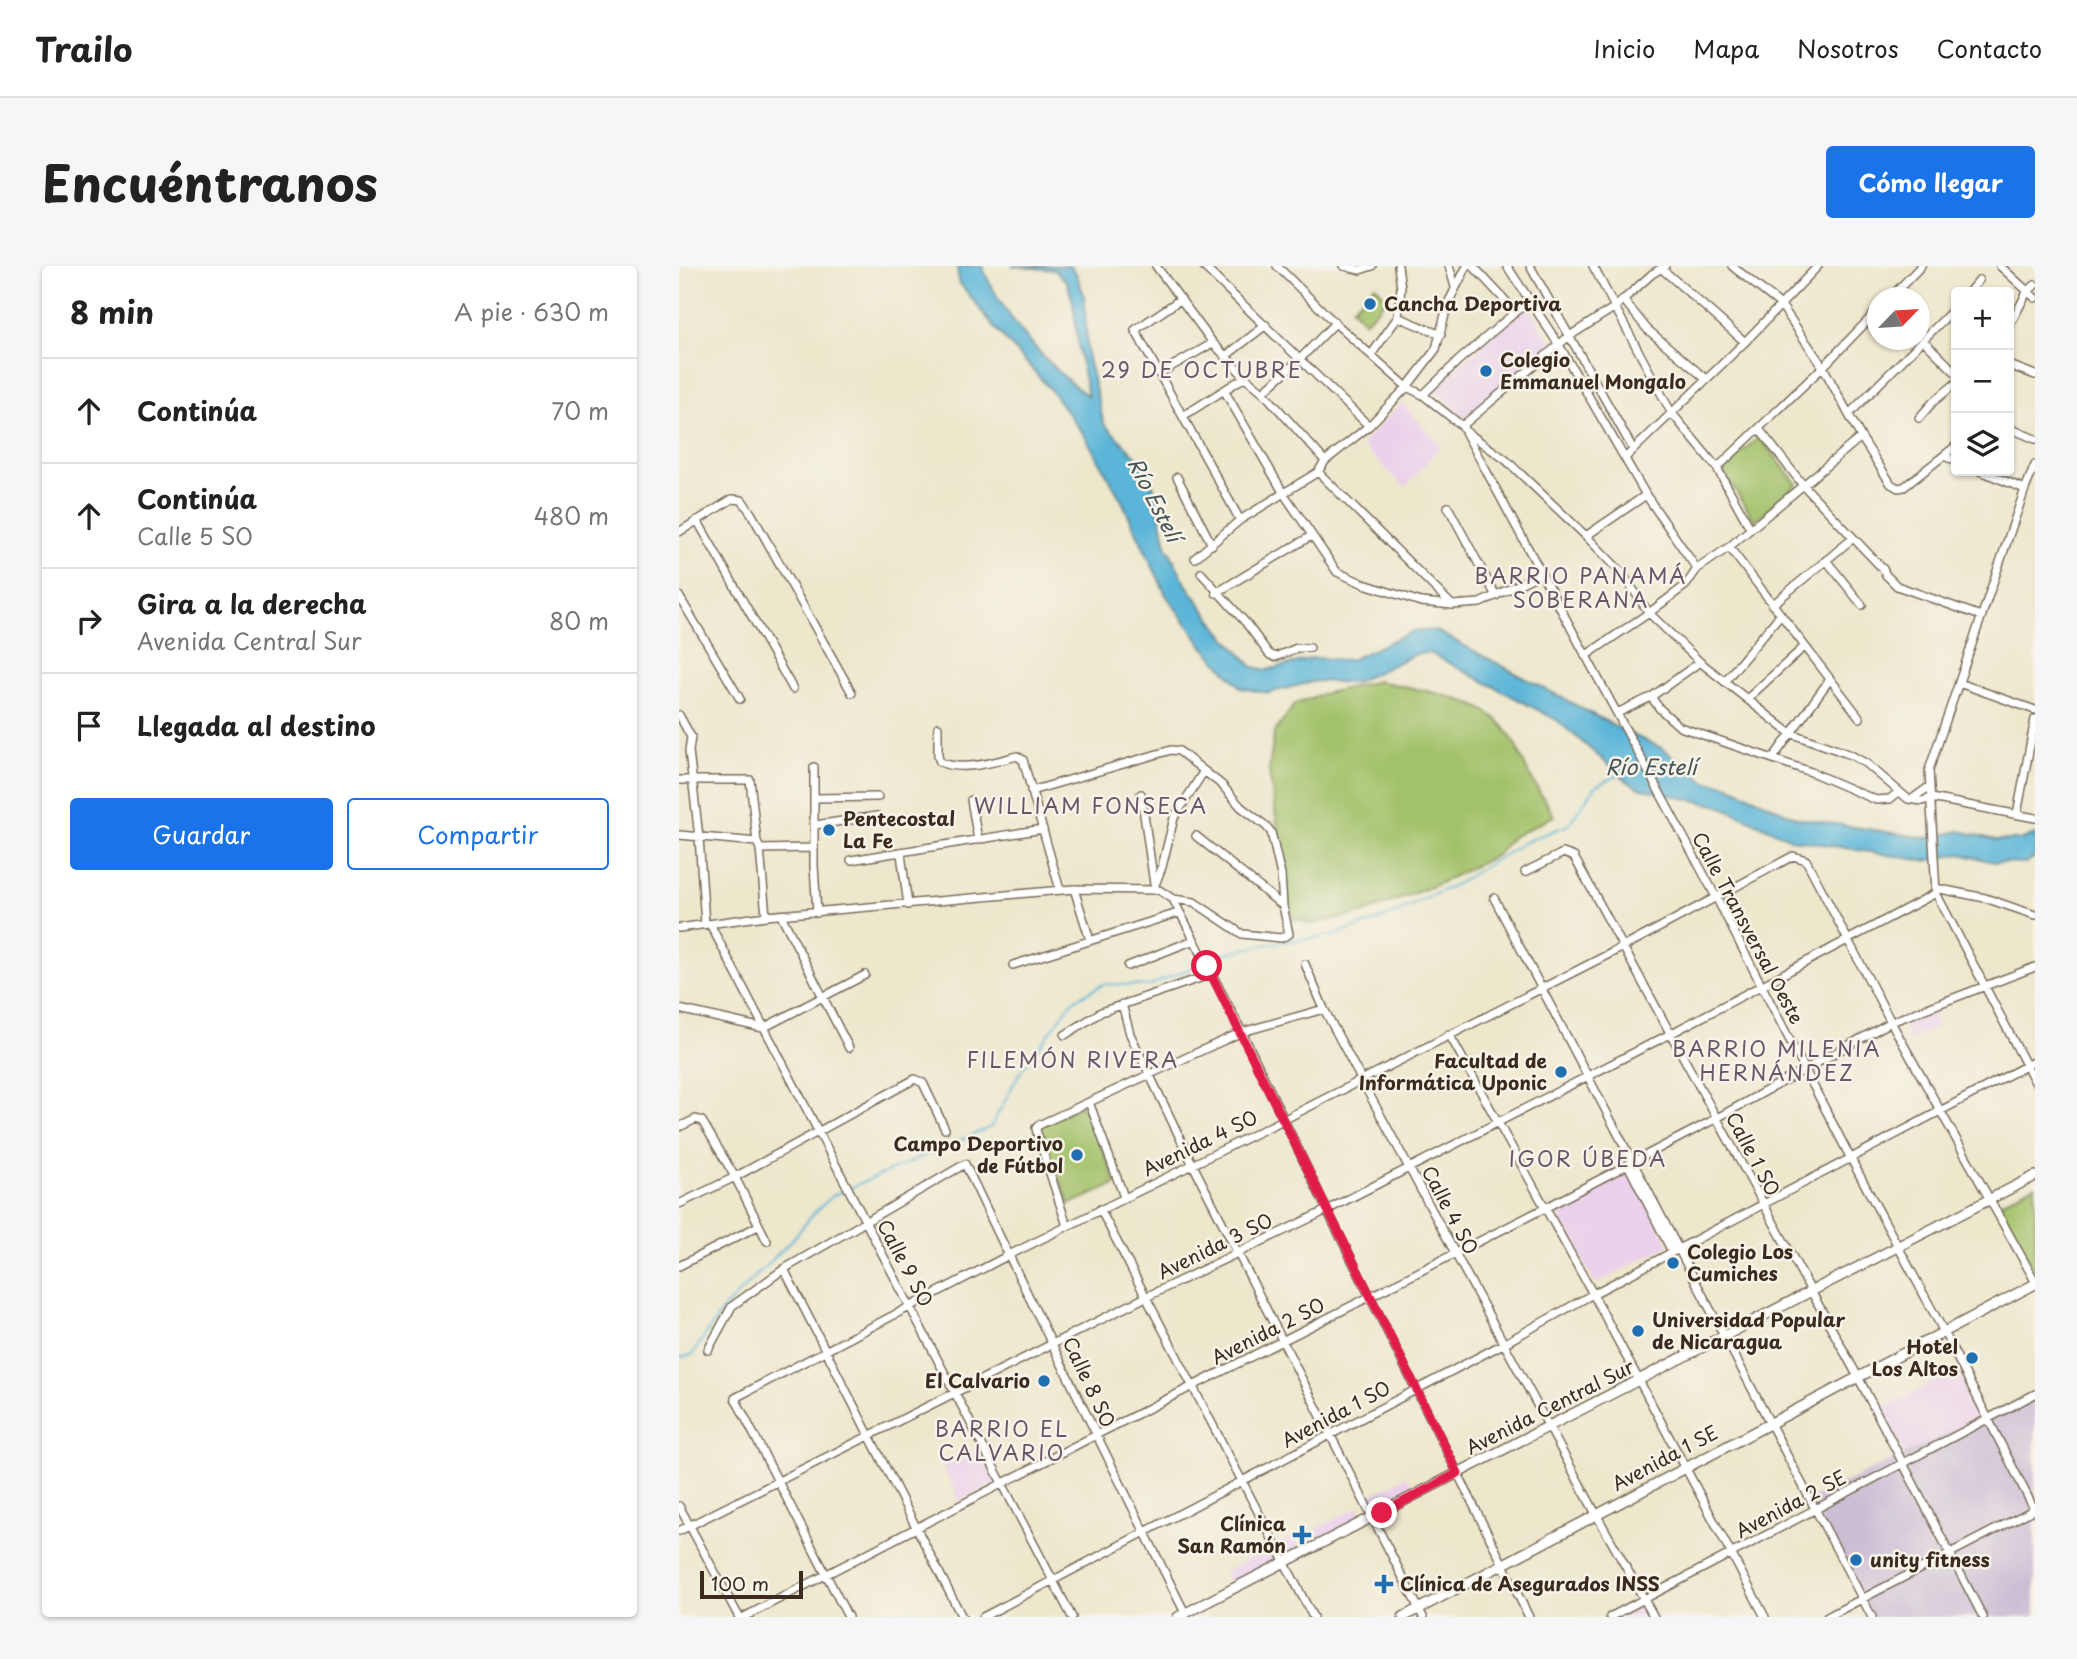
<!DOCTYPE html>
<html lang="es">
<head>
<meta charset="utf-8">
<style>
	body { margin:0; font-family:"Playpen Sans",sans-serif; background:#f6f6f6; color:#222 }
	.controls { position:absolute; right:21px; top:21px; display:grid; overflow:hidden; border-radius:7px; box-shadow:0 2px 5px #0004 }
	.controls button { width:63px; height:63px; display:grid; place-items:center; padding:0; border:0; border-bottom:2px solid #e0e0e0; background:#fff; color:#222; font:35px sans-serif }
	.compass { position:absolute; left:1188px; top:21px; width:63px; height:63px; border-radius:50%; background:#fff; box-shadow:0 2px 5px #0004; rotate:65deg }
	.scale { position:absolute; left:21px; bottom:18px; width:103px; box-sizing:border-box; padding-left:7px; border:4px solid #3b2a1e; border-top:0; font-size:19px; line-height:24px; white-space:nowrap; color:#3b2a1e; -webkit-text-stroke:5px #f7f3e8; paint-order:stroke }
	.stop { position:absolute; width:21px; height:21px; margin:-16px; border:5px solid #e11d48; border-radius:50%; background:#fff }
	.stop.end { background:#e11d48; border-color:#fff; box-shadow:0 2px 7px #0008 }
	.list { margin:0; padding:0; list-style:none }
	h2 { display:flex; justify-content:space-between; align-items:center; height:91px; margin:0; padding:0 28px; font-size:30px }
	h2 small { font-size:23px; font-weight:400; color:#767676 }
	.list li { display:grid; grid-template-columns:46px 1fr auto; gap:21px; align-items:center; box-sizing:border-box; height:105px; padding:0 28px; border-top:2px solid #e0e0e0 }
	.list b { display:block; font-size:26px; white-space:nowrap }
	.list p { margin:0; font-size:23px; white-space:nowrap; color:#767676 }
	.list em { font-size:23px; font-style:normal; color:#767676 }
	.actions { display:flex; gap:14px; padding:21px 28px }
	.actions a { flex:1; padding:16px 0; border:2px solid #1a73e8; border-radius:7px; text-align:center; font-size:24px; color:#1a73e8 }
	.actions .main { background:#1a73e8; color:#fff }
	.icon { flex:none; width:38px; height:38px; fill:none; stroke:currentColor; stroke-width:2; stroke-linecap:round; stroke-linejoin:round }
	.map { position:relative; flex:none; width:1356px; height:1351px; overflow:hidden; border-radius:7px }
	header { display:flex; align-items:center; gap:42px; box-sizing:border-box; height:98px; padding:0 35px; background:#fff; border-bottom:2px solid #e0e0e0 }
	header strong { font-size:33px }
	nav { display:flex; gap:38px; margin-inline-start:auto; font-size:24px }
	.intro { display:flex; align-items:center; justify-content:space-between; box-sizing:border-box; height:168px; padding:0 42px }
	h1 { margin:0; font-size:49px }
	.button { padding:18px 32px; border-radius:7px; background:#1a73e8; color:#fff; font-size:24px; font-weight:700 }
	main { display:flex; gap:42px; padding:0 42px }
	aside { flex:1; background:#fff; border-radius:7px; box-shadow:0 2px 5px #0004 }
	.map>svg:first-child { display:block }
	.built { fill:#ebd1eb }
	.industrial { fill:#cbbfd5 }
	.green { fill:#a3c169; stroke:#6f7644; stroke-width:2 }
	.water { fill:#5ab5d8; stroke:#4a707b; stroke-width:2 }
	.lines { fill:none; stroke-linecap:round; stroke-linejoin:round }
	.stream { stroke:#5ab5d8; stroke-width:2 }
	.minor-casing { stroke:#796c5b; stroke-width:10 }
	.tertiary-casing { stroke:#796c5b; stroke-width:12 }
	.minor { stroke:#fff; stroke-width:7 }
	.tertiary { stroke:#fff; stroke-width:9 }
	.route { stroke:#e11d48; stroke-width:9 }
	.poi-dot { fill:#1f6fb2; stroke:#f7f3e8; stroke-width:2.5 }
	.labels { text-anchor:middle; stroke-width:5; stroke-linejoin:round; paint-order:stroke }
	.poi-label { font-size:19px; font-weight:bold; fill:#3b2a1e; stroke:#f7f3e8; text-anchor:start }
	.street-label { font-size:19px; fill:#3b2a1e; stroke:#f7f3e8 }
	.neighbourhood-label { font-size:21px; letter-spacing:2px; fill:#695769; stroke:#f7f3e8 }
	.water-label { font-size:21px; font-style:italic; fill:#445456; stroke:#f7f3e8 }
</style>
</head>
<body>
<header>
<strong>Trailo</strong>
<nav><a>Inicio</a><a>Mapa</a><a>Nosotros</a><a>Contacto</a></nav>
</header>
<div class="intro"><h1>Encuéntranos</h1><a class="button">Cómo llegar</a></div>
<main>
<aside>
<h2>8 min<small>A pie · 630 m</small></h2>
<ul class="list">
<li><svg class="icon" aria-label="ahead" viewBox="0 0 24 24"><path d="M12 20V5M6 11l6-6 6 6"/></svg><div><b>Continúa</b></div><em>70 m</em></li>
<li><svg class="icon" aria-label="ahead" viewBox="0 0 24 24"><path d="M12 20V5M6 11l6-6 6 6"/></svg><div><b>Continúa</b><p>Calle 5 SO</p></div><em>480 m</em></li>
<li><svg class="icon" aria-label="right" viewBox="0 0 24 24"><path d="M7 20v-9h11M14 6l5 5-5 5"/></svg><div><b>Gira a la derecha</b><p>Avenida Central Sur</p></div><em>80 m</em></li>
<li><svg class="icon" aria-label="arrive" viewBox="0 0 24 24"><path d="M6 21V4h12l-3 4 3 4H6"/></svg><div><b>Llegada al destino</b></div></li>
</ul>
<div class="actions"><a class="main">Guardar</a><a>Compartir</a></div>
</aside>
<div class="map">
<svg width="1356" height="1351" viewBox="0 0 1356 1351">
	<rect width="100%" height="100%" fill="#f7f3e8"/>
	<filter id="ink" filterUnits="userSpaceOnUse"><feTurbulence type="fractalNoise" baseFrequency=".0143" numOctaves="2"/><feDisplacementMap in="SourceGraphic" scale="14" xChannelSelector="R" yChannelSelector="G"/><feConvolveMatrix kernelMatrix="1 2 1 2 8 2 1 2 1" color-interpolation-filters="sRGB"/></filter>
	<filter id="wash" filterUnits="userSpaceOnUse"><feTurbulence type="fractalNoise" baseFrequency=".00686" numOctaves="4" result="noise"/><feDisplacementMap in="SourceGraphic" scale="28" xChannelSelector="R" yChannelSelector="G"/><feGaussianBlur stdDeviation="1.57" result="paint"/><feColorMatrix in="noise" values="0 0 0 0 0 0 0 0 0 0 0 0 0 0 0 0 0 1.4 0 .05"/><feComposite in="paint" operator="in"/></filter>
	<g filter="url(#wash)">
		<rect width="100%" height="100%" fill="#ede7cc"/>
		<!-- built -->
		<path class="built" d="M849,40L874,78L785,152L754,122Z
			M723,137L762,180L726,221L682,178Z
			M1251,745L1259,760L1230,774L1223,758Z
			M952,907L990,979L916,1018L878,945Z
			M1280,1103L1303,1151L1226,1190L1202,1143Z
			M301,1181L319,1216L281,1235L263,1200Z
			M728,1210L735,1224L695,1246L687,1232Z
			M680,1241L685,1251L637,1276L631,1266Z
			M614,1271L621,1284L607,1291L601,1278Z
			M591,1282L598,1296L552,1319L545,1306Z
			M963,1338L971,1351H939Z"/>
		<!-- industrial -->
		<path class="industrial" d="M1356,1126V1351H1192L1131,1233Z"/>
		<!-- green -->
		<path class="green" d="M696,19L708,33L686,56L673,42Z
			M1080,171L1118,218L1076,255L1043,204Z
			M699,415C731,422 781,429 808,446C831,460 839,486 850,508C857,522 867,535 875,550L833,571L818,589L759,618L685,647L632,658L612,651L590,505L595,467L616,438L643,428Z
			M405,839L438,918L391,938L358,859Z
			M1356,919V1007L1320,937Z"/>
		<!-- water -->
		<path class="water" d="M278,0H303C321,46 369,102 409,130L400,86L394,36L388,16L376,4L333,0H391L397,7L405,29L409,93L425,158L468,201L477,229L487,279L507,318L542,366L574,401L588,404L635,392L671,394L732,366L756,364L945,465L983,482L1027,516L1048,519L1118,552L1246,572L1281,565L1317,574H1341L1356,568V591L1347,597L1315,596L1281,588L1246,595L1112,573L1041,540L960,522L948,515L878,454L751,387L737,388L675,417L637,415L589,427L562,422L524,380L487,329L444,237L406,170L371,123L316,62L280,16Z"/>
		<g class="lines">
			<!-- stream -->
			<path class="stream" d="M528,695L544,688L594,677L653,670L708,651L779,617L846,576L889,559L917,520L942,507
				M171,922L312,861L340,808L395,734L425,718L470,720L523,697
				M0,1092L13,1089L44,1043L112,975L136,946L155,929L166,924"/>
		</g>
	</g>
	<g filter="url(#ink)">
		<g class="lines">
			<defs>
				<path id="minor" d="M477,0L534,77L566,111L584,126L646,195
					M524,0L690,160
					M598,0L656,57L728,121L744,129L783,160L1037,631L1172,893L1265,1066L1356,1245
					M665,0L681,4L693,0
					M770,0L776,21
					M794,0L837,46
					M828,0L880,79L967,229L1018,303
					M851,0L954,183
					M914,0L992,146L1038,202L1071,262
					M1053,0L1102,39L1144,101L1182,171L1212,218L1219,222L1225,221L1277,180
					M1321,0L1356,32
					M983,3L1066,76
					M1290,26L1300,14
					M1211,32L1242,0
					M502,33L456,64L561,254
					M944,33L968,63L1027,113
					M719,51L762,69
					M1330,61L1348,26L1356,19
					M1245,75L1277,107
					M548,89L587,59
					M692,89L719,51L722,22L719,0
					M1330,99L1356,109
					M481,107L534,77
					M545,124L605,228L658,306L685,318L742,336L774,339L801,337L861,308
					M584,126L621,93L656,57
					M744,129L780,94L852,33
					M1170,148L1277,41
					M504,150L566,111
					M1240,152L1254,136L1277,117
					M783,160L889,71L936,41L973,8L986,0
					M1330,162L1356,173
					M1080,163L1124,219L1204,303L1207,309L1218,320L1302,350
					M785,164L827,194L907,270L943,307L970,347L1021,396L1111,467L1172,489L1188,498L1229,533L1243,535L1252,532L1356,552
					M1265,190L1277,195
					M946,192L1066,76L1139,0
					M1356,199L1346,223L1250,504L1257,627L1356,816
					M1038,202L1144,101L1198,45
					M1301,205L1346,223
					M639,206L773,339
					M498,211L533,279
					M769,241L817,330
					M18,254L114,423
					M0,266L53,233L63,234L72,247L173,427
					M907,270L967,229
					M1050,281L1181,452
					M516,292L561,254L639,206L646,195L690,160L728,121L757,83L769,37L788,0
					M1147,294L1183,339
					M522,307L567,357L590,388L596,391L618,382H631
					M537,327L632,270
					M0,330L61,433
					M1093,339L1173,273
					M906,390L970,347L1007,319L1018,303L1050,281L1182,171
					M1046,415L1101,349
					M1280,417L1356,444
					M972,431L981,443L1001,461L1132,506L1197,534L1211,533L1219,526
					M1068,433L1126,380
					M938,447L972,431L1021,396
					M0,449L12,471L10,485L20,571L26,658
					M259,461V490L261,496C284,506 315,496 338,490L344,494L381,624
					M1094,492L1151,413
					M135,501V600L138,647
					M0,514H71L78,576L81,583L87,650
					M352,525L492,484L500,485L543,519L562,541L587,560L592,566L602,609L604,640
					M462,528L475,618
					M136,532L199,531
					M1233,533L1251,520
					M292,534L299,574
					M1338,548L1356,453
					M136,559L198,550
					M0,569L78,576
					M81,583L134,582
					M222,588L229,639
					M172,594L364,563
					M846,606L884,587L895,591L1179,1111L1304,1351
					M1256,622L1306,632L1356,649
					M395,623L411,674
					M474,624L483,601L495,552L525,505
					M815,632L1193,1351
					M494,633L563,766L648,944L850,1351
					M102,649L170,782
					M31,658L393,1351
					M0,662L87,650L395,623L480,624L494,633L515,636L563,668L602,672L610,668L604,640L517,570
					M626,698L645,743L682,813L917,1248L975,1351
					M334,699L499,647
					M449,700L515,674
					M443,738L451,768L513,897L744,1351
					M0,743L84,762L186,709
					M770,768L914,1028L1086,1351
					M386,769L422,746L533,708
					M410,836L445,931
					M0,861L17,853L23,855L56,911L88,975
					M952,896L951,903L991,982L999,984
					M0,938L56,911L236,813L244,817L266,863
					M421,943L634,1351
					M388,960L358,867L357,862L360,859L563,766L645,743
					M0,1000L79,960
					M105,1003L283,1351
					M29,1084L53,1040L105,1003L286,898C358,1049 432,1199 507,1349
					M0,1240L60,1351
					M0,1265L467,1031L648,944L991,768L1257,627
					M65,1351L417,1169L866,942L1038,852L1212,756L1356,701
					M169,1351L56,1132L330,989L604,854L944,681L1114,590L1127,594L1212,756L1356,1015
					M304,1351L826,1077L914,1028L1356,795
					M931,1351L1356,1128
					M1148,1351L1356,1243"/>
				<path id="tertiary" d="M499,1351L1356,910
					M724,1351L1356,1018"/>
			</defs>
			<!-- minor casing -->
			<use href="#minor" class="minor-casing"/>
			<!-- tertiary casing -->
			<use href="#tertiary" class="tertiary-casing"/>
			<!-- minor -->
			<use href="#minor" class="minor"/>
			<!-- tertiary -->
			<use href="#tertiary" class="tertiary"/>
		</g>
	</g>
	<g class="lines" filter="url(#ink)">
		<!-- route -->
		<path class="route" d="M528,700L779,1207L703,1247"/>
	</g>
	<!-- markers -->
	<g class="poi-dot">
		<circle cx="691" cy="38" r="7"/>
		<circle cx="807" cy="105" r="7"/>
		<circle cx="150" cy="564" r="7"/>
		<circle cx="882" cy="806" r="7"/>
		<circle cx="398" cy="889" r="7"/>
		<circle cx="994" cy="997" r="7"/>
		<circle cx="959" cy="1065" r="7"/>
		<circle cx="1293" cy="1092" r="7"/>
		<circle cx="365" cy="1115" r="7"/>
		<path d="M619.5 1258.5h7v7h7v7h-7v7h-7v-7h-7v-7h7z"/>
		<circle cx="1177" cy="1294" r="7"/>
		<path d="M701.5 1307.5h7v7h7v7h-7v7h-7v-7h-7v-7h7z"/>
	</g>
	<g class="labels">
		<!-- poi labels -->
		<g class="poi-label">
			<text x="705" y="45">Cancha Deportiva</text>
			<text x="821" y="101">Colegio<tspan x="821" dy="22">Emmanuel Mongalo</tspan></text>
			<text x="164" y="560">Pentecostal<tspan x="164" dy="22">La Fe</tspan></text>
			<text x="868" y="802" text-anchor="end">Facultad de<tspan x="868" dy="22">Informática Uponic</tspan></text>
			<text x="384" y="885" text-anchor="end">Campo Deportivo<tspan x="384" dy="22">de Fútbol</tspan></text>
			<text x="1008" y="993">Colegio Los<tspan x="1008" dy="22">Cumiches</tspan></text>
			<text x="973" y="1061">Universidad Popular<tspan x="973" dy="22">de Nicaragua</tspan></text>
			<text x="1279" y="1088" text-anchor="end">Hotel<tspan x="1279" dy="22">Los Altos</tspan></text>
			<text x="351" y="1122" text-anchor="end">El Calvario</text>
			<text x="607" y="1265" text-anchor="end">Clínica<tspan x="607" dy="22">San Ramón</tspan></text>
			<text x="1191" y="1301">unity fitness</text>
			<text x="721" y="1325">Clínica de Asegurados INSS</text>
		</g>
		<!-- street labels -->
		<g class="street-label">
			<text transform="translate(1069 662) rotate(62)" y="7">Calle Transversal Oeste</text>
			<text transform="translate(521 877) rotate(-26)" y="7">Avenida 4 SO</text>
			<text transform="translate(1074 888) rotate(62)" y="7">Calle 1 SO</text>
			<text transform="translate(771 944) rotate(62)" y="7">Calle 4 SO</text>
			<text transform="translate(536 980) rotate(-26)" y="7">Avenida 3 SO</text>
			<text transform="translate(226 997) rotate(62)" y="7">Calle 9 SO</text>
			<text transform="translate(589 1065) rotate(-27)" y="7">Avenida 2 SO</text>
			<text transform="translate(410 1116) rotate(65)" y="7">Calle 8 SO</text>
			<text transform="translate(871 1141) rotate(-27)" y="7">Avenida Central Sur</text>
			<text transform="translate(657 1148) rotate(-28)" y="7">Avenida 1 SO</text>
			<text transform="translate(986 1192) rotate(-28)" y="7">Avenida 1 SE</text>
			<text transform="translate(1112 1238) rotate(-28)" y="7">Avenida 2 SE</text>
		</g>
		<!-- neighbourhood labels -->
		<g class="neighbourhood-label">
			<text x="523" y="112">29 DE OCTUBRE</text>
			<text x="902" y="318">BARRIO PANAMÁ<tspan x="902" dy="24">SOBERANA</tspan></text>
			<text x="412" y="548">WILLIAM FONSECA</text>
			<text x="1098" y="791">BARRIO MILENIA<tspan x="1098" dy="24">HERNÁNDEZ</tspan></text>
			<text x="394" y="802">FILEMÓN RIVERA</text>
			<text x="909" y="901">IGOR ÚBEDA</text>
			<text x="323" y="1171">BARRIO EL<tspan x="323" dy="24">CALVARIO</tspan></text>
		</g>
		<!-- water labels -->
		<g class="water-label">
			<text transform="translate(475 234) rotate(63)" y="7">Río Estelí</text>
			<text x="972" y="509">Río Estelí</text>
		</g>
	</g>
</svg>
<div class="controls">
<button>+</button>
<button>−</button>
<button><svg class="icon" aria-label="layers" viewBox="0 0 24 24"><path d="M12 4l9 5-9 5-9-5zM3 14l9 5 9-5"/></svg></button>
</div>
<svg class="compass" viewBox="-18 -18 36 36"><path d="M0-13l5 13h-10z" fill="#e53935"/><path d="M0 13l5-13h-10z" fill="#767676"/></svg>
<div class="scale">100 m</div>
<div class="stop" style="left:528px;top:700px"></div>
<div class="stop end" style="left:703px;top:1247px"></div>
</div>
</main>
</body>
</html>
